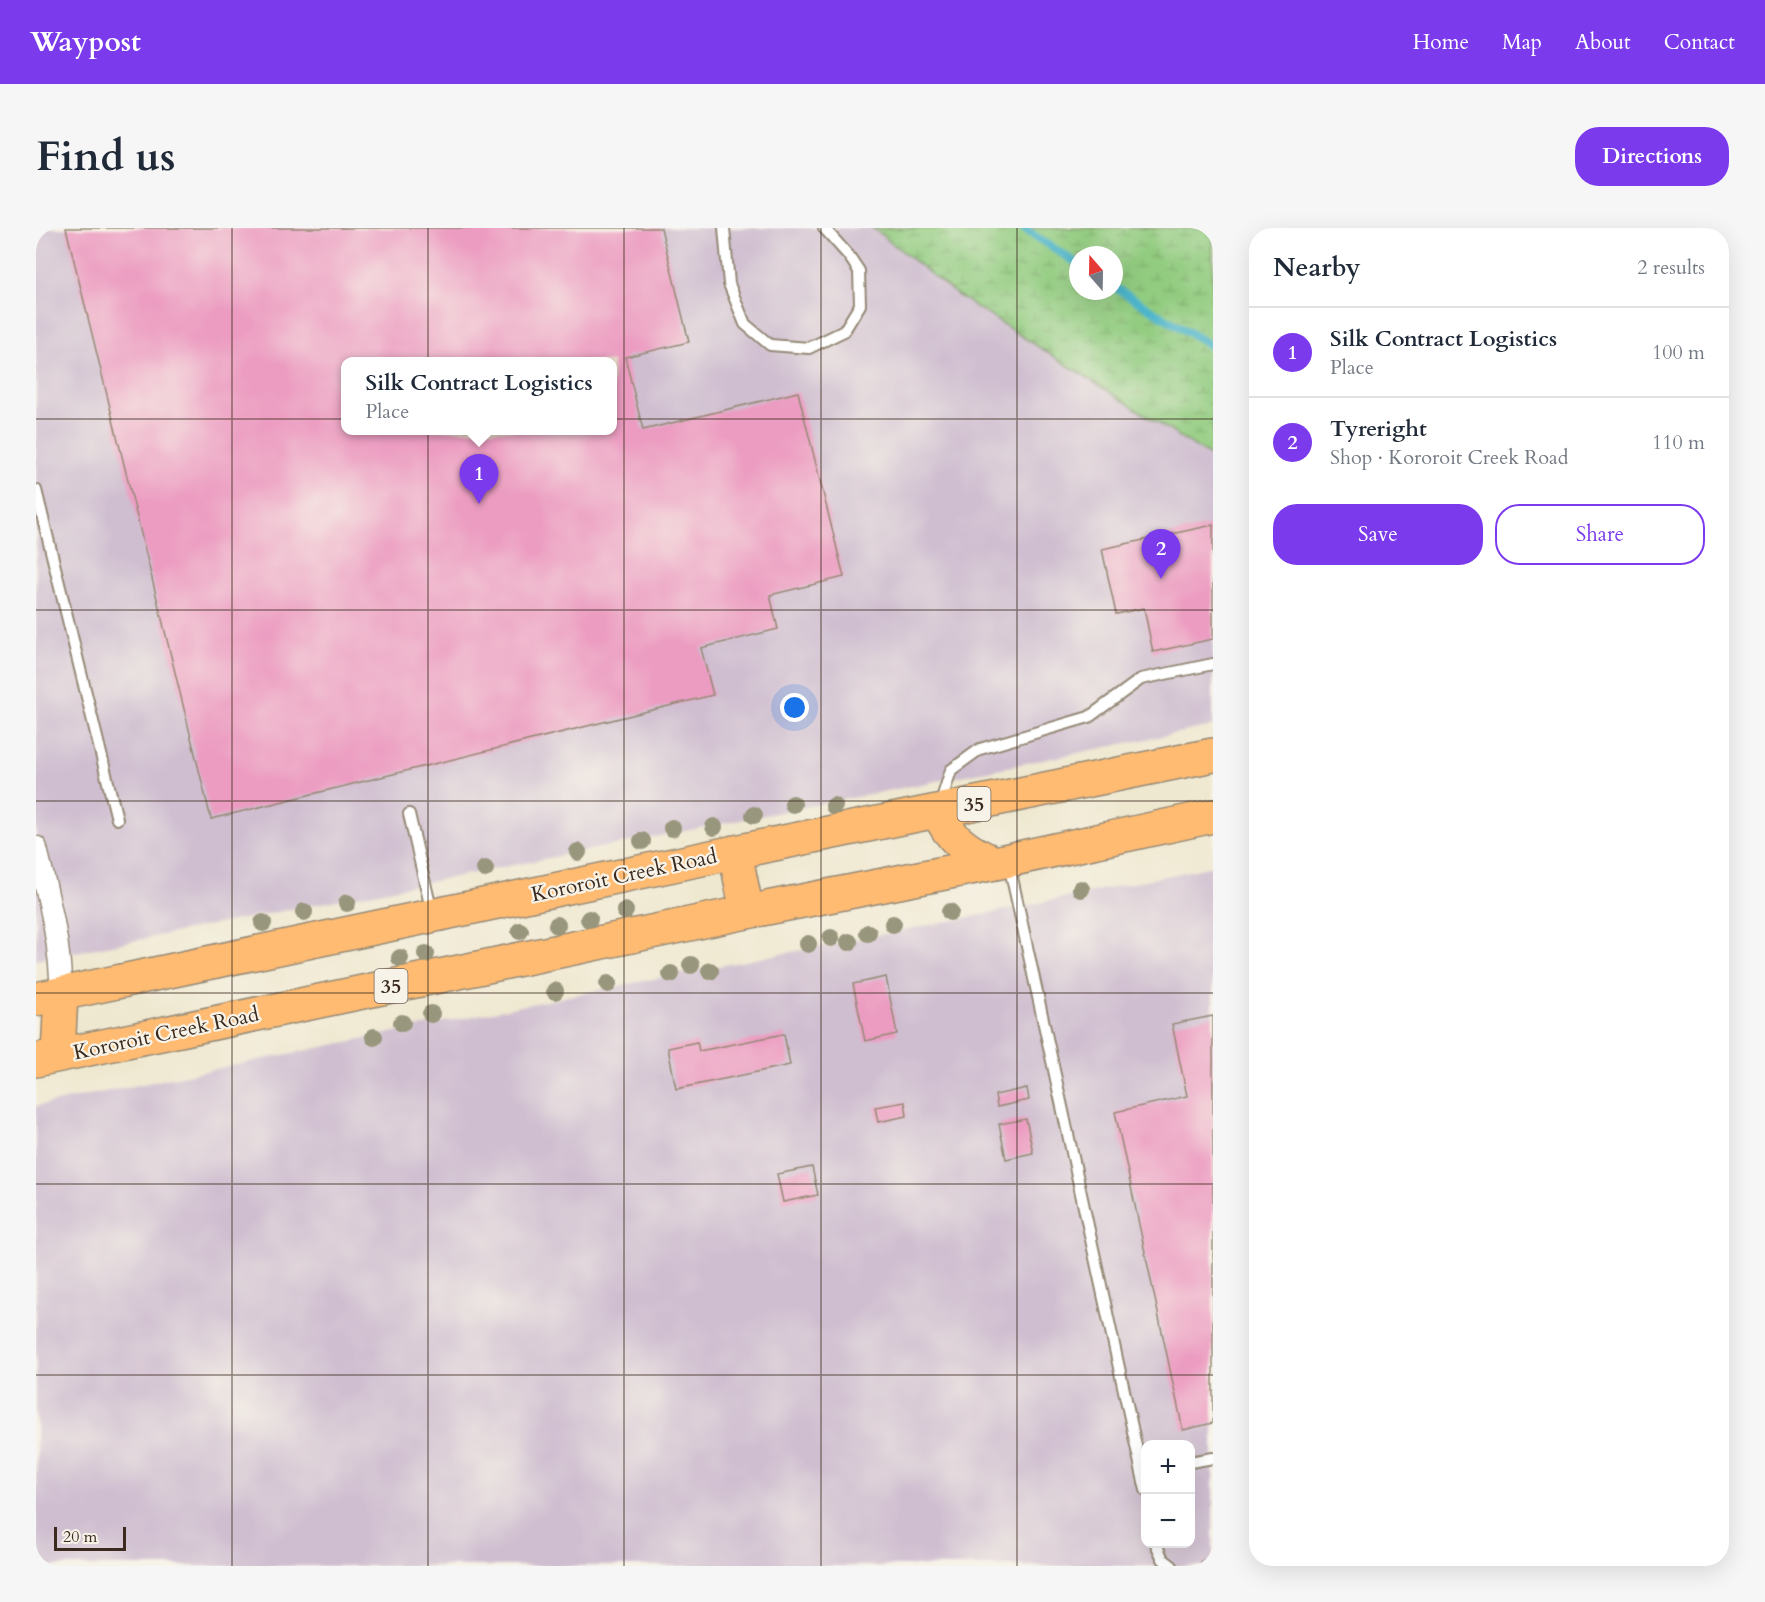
<!DOCTYPE html>
<html lang="en">
<head>
<meta charset="utf-8">
<style>
	body { margin:0; font-family:Cardo,serif; background:#f6f6f7; color:#1f2937 }
	.controls { position:absolute; right:18px; bottom:18px; display:grid; overflow:hidden; border-radius:12px; box-shadow:0 6px 24px #0002 }
	.controls button { width:54px; height:54px; display:grid; place-items:center; padding:0; border:0; border-bottom:2px solid #e0e1e3; background:#fff; color:#1f2937; font:30px sans-serif }
	.compass { position:absolute; left:1033px; top:18px; width:54px; height:54px; border-radius:50%; background:#fff; box-shadow:0 6px 24px #0002; rotate:340deg }
	.scale { position:absolute; left:18px; bottom:15px; width:72px; box-sizing:border-box; padding-left:6px; border:3px solid #3b2a1e; border-top:0; font-size:16px; line-height:21px; white-space:nowrap; color:#3b2a1e; -webkit-text-stroke:4px #f7f3e8; paint-order:stroke }
	.you { position:absolute; left:759px; top:480px; width:21px; height:21px; margin:-15px; border:4px solid #fff; border-radius:50%; background:#1a73e8; box-shadow:0 0 0 9px #1a73e833 }
	.badge { display:grid; place-items:center; width:39px; height:39px; border-radius:50%; background:#7c3aed; color:#fff; font-size:20px; font-weight:700 }
	.pin { position:absolute; translate:-50% -50px; filter:drop-shadow(0 2px 3px #0008) }
	.pin::after { content:''; position:absolute; top:32px; width:21px; height:18px; background:inherit; clip-path:polygon(0 0,100% 0,50% 100%) }
	.popup { position:absolute; left:305px; top:129px; width:276px; height:78px; box-sizing:border-box; display:grid; place-content:center; border-radius:12px; background:#fff; filter:drop-shadow(0 2px 4px #0005); font-size:20px; white-space:nowrap; color:#747a83 }
	.popup b { font-size:22px; color:#1f2937 }
	.popup::after { content:''; position:absolute; left:50%; top:100%; margin-left:-12px; border:12px solid transparent; border-top-color:#fff }
	.list { margin:0; padding:0; list-style:none }
	h2 { display:flex; justify-content:space-between; align-items:center; height:78px; margin:0; padding:0 24px; font-size:26px }
	h2 small { font-size:20px; font-weight:400; color:#747a83 }
	.list li { display:grid; grid-template-columns:39px 1fr auto; gap:18px; align-items:center; box-sizing:border-box; height:90px; padding:0 24px; border-top:2px solid #e0e1e3 }
	.list b { display:block; font-size:22px; white-space:nowrap }
	.list p { margin:0; font-size:20px; white-space:nowrap; color:#747a83 }
	.list em { font-size:20px; font-style:normal; color:#747a83 }
	.actions { display:flex; gap:12px; padding:18px 24px }
	.actions a { flex:1; padding:14px 0; border:2px solid #7c3aed; border-radius:24px; text-align:center; font-size:21px; color:#7c3aed }
	.actions .main { background:#7c3aed; color:#fff }
	.map { position:relative; flex:none; width:1177px; height:1338px; overflow:hidden; border-radius:24px }
	header { display:flex; align-items:center; gap:36px; box-sizing:border-box; height:84px; padding:0 30px; background:#7c3aed; color:#fff }
	header strong { font-size:28px }
	nav { display:flex; gap:33px; margin-inline-start:auto; font-size:21px }
	.intro { display:flex; align-items:center; justify-content:space-between; box-sizing:border-box; height:144px; padding:0 36px }
	h1 { margin:0; font-size:42px }
	.button { padding:15px 27px; border-radius:24px; background:#7c3aed; color:#fff; font-size:21px; font-weight:700 }
	main { display:flex; gap:36px; padding:0 36px }
	aside { flex:1; background:#fff; border-radius:24px; box-shadow:0 6px 24px #0002 }
	.map>svg:first-child { display:block }
	.industrial { fill:#cfbed0; fill-rule:evenodd }
	.wetland { fill:url(#wetland-marsh); stroke:#667b4f; stroke-width:1.5; fill-rule:evenodd }
	.lines { fill:none; stroke-linecap:round; stroke-linejoin:round }
	.stream { stroke:#4db5cb; stroke-width:8 }
	.building { fill:#ec9cc1; fill-rule:evenodd }
	.lane-casing { stroke:#958977; stroke-width:14 }
	.street-casing { stroke:#958977; stroke-width:24 }
	.primary-casing { stroke:#958977; stroke-width:36 }
	.lane { stroke:#fff; stroke-width:10 }
	.street { stroke:#fff; stroke-width:21 }
	.primary { stroke:#ffbb71; stroke-width:33 }
	.tree { fill:#98967b }
	.grid { fill:none; stroke:#3b2a1e; stroke-width:1.5; stroke-opacity:0.55 }
	.labels { text-anchor:middle; stroke-width:4.5; stroke-linejoin:round; paint-order:stroke }
	.shield { fill:#f7f3e8; stroke:#73665b; stroke-width:1.5 }
	.shield-label { font-size:20px; font-weight:bold; fill:#3b2a1e }
	.street-label { font-size:21px; fill:#3b2a1e; stroke:#f7f3e8 }
</style>
</head>
<body>
<header>
<strong>Waypost</strong>
<nav><a>Home</a><a>Map</a><a>About</a><a>Contact</a></nav>
</header>
<div class="intro"><h1>Find us</h1><a class="button">Directions</a></div>
<main>
<div class="map">
<svg width="1177" height="1338" viewBox="0 0 1177 1338">
	<defs>
		<pattern id="wetland-marsh" width="20" height="14" patternUnits="userSpaceOnUse" patternTransform="scale(1.5)"><rect width="20" height="14" fill="#92cc80"/><path d="M1 5h8M5 5V1M11 12h8M15 12V8" fill="none" stroke="#7faf6e"/></pattern>
	</defs>
	<rect width="100%" height="100%" fill="#f7f3e8"/>
	<filter id="ink" filterUnits="userSpaceOnUse"><feTurbulence type="fractalNoise" baseFrequency=".0167" numOctaves="2"/><feDisplacementMap in="SourceGraphic" scale="12" xChannelSelector="R" yChannelSelector="G"/><feConvolveMatrix kernelMatrix="1 2 1 2 8 2 1 2 1" color-interpolation-filters="sRGB"/></filter>
	<filter id="wash" filterUnits="userSpaceOnUse"><feTurbulence type="fractalNoise" baseFrequency=".008" numOctaves="4" result="noise"/><feDisplacementMap in="SourceGraphic" scale="24" xChannelSelector="R" yChannelSelector="G"/><feGaussianBlur stdDeviation="1.35" result="paint"/><feColorMatrix in="noise" values="0 0 0 0 0 0 0 0 0 0 0 0 0 0 0 0 0 1.4 0 .05"/><feComposite in="paint" operator="in"/></filter>
	<g filter="url(#wash)">
		<rect width="100%" height="100%" fill="#efe8d0"/>
		<!-- industrial -->
		<path class="industrial" d="M0,0H837L921,67L1177,230V498L0,732ZM310,134H576V202H310Z
			M1177,638V1338H0V878L612,752L970,682ZM1110,1216H1154V1316H1110Z"/>
		<!-- wetland -->
		<path class="wetland" d="M837,0H1177V230L921,67ZM1042,27H1078V63H1042Z"/>
		<g class="lines">
			<!-- stream -->
			<path class="stream" d="M987,0L1042,36
				M1078,59L1177,119"/>
		</g>
		<g id="blocks">
			<!-- building -->
			<path class="building" d="M30,0H625L653,114L589,129L607,202L762,164L808,349L734,367L742,401L665,420L677,467L175,591ZM310,134H576V202H310Z
				M1177,297V411L1117,424L1108,380L1080,386L1066,321Z
				M850,749L861,806L829,813L817,756Z
				M1177,788V1195L1147,1202L1079,884L1151,868L1136,796Z
				M748,806L754,837L640,861L632,820L661,814L663,823Z
				M991,860L993,872L961,879L959,867Z
				M869,874L871,888L842,894L839,879Z
				M990,891L997,925L970,931L963,896Z
				M776,939L782,967L747,974L741,946Z"/>
		</g>
	</g>
	<g filter="url(#ink)">
		<use href="#blocks" fill-opacity="0" stroke="#958977" stroke-width="1.5"/>
		<g class="lines">
			<defs>
				<path id="lane" d="M688,0L693,56L709,96L734,117L773,120L808,103L824,77L823,43L813,28L788,0
					M0,262L81,591
					M904,577L915,542L944,521L1053,489L1105,451L1177,436
					M373,586L396,685
					M973,636L1106,1245L1110,1244
					M1154,1234L1177,1230
					M1106,1245L1110,1262
					M1120,1316L1127,1331L1136,1338
					M1170,1338L1177,1337"/>
				<path id="street" d="M0,619C12,668 25,715 25,766"/>
				<path id="primary" d="M902,583C913,611 932,624 959,635
					M699,624L711,684
					M0,771L699,624L1177,527
					M22,827L25,766
					M0,832L711,684L959,635L1177,588"/>
			</defs>
			<!-- lane casing -->
			<use href="#lane" class="lane-casing"/>
			<!-- street casing -->
			<use href="#street" class="street-casing"/>
			<!-- primary casing -->
			<use href="#primary" class="primary-casing"/>
			<!-- lane -->
			<use href="#lane" class="lane"/>
			<!-- street -->
			<use href="#street" class="street"/>
			<!-- primary -->
			<use href="#primary" class="primary"/>
		</g>
		<!-- trees -->
		<g class="tree">
			<circle cx="757" cy="576" r="9"/>
			<circle cx="798" cy="578" r="9"/>
			<circle cx="718" cy="587" r="9"/>
			<circle cx="678" cy="599" r="9"/>
			<circle cx="636" cy="600" r="9"/>
			<circle cx="606" cy="613" r="9"/>
			<circle cx="542" cy="624" r="9"/>
			<circle cx="449" cy="641" r="9"/>
			<circle cx="1045" cy="661" r="9"/>
			<circle cx="311" cy="675" r="9"/>
			<circle cx="589" cy="683" r="9"/>
			<circle cx="268" cy="684" r="9"/>
			<circle cx="914" cy="684" r="9"/>
			<circle cx="553" cy="691" r="9"/>
			<circle cx="227" cy="695" r="9"/>
			<circle cx="857" cy="696" r="9"/>
			<circle cx="521" cy="697" r="9"/>
			<circle cx="484" cy="703" r="9"/>
			<circle cx="832" cy="705" r="9"/>
			<circle cx="795" cy="710" r="9"/>
			<circle cx="813" cy="714" r="9"/>
			<circle cx="772" cy="716" r="9"/>
			<circle cx="390" cy="726" r="9"/>
			<circle cx="364" cy="730" r="9"/>
			<circle cx="655" cy="737" r="9"/>
			<circle cx="674" cy="743" r="9"/>
			<circle cx="635" cy="746" r="9"/>
			<circle cx="572" cy="756" r="9"/>
			<circle cx="519" cy="763" r="9"/>
			<circle cx="395" cy="786" r="9"/>
			<circle cx="366" cy="795" r="9"/>
			<circle cx="338" cy="809" r="9"/>
		</g>
	</g>
	<!-- grid -->
	<path class="grid" d="M196,0V1338M392,0V1338M588,0V1338M785,0V1338M981,0V1338M0,191H1177M0,382H1177M0,573H1177M0,765H1177M0,956H1177M0,1147H1177"/>
	<g class="labels">
		<!-- shield labels -->
		<g class="shield">
			<rect x="921.5" y="559" width="33" height="34" rx="4.5"/>
			<rect x="338.5" y="741" width="33" height="34" rx="4.5"/>
		</g>
		<g class="shield-label">
			<text x="938" y="583">35</text>
			<text x="355" y="765">35</text>
		</g>
		<!-- street labels -->
		<g class="street-label">
			<text transform="translate(588 647) rotate(-12)" y="7">Kororoit Creek Road</text>
			<text transform="translate(130 805) rotate(-12)" y="7">Kororoit Creek Road</text>
		</g>
	</g>
</svg>
<div class="controls">
<button>+</button>
<button>−</button>
</div>
<svg class="compass" viewBox="-18 -18 36 36"><path d="M0-13l5 13h-10z" fill="#e53935"/><path d="M0 13l5-13h-10z" fill="#747a83"/></svg>
<div class="scale">20 m</div>
<div class="you"></div>
<div class="pin badge" style="left:443px;top:276px">1</div>
<div class="popup"><b>Silk Contract Logistics</b>Place</div>
<div class="pin badge" style="left:1125px;top:351px">2</div>
</div>
<aside>
<h2>Nearby<small>2 results</small></h2>
<ul class="list">
<li><span class="badge">1</span><div><b>Silk Contract Logistics</b><p>Place</p></div><em>100 m</em></li>
<li><span class="badge">2</span><div><b>Tyreright</b><p>Shop · Kororoit Creek Road</p></div><em>110 m</em></li>
</ul>
<div class="actions"><a class="main">Save</a><a>Share</a></div>
</aside>
</main>
</body>
</html>
